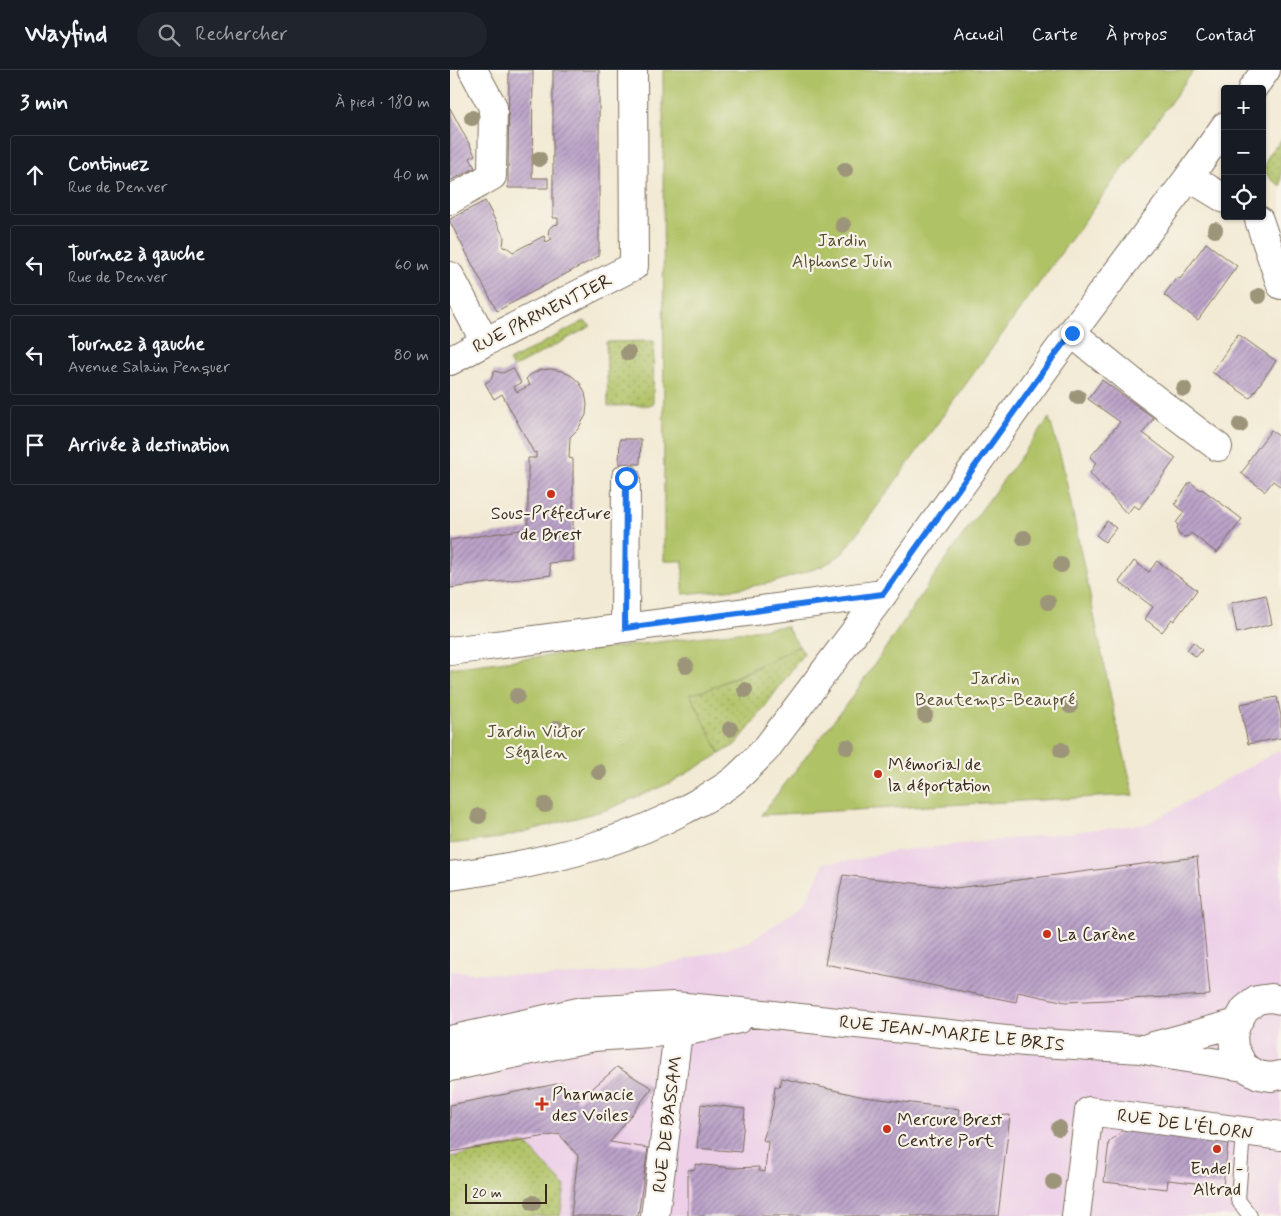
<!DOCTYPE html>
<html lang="fr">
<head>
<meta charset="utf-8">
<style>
	body { margin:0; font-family:Mynerve,sans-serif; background:#20242c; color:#f1f3f6 }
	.controls { position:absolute; right:15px; top:15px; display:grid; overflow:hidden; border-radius:5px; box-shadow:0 1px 4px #0004 }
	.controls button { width:45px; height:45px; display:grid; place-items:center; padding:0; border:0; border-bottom:1px solid #363941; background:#171b24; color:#f1f3f6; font:25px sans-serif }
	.scale { position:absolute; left:15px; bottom:12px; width:82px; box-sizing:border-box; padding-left:5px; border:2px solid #3b2a1e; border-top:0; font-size:14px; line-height:18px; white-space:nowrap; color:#3b2a1e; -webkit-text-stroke:4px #f7f3e8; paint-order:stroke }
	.stop { position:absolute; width:15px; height:15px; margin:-11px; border:4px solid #1a73e8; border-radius:50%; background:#fff }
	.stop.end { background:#1a73e8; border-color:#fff; box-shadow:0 1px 5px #0008 }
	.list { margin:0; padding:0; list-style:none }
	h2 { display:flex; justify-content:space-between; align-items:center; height:65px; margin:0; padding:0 20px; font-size:21px }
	h2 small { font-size:16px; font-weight:400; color:#9ea1a6 }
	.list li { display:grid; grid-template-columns:32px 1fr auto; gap:15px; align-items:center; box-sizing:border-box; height:80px; margin:0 10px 10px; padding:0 10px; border:1px solid #363941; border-radius:5px }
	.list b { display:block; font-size:19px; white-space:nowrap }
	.list p { margin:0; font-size:16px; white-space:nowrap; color:#9ea1a6 }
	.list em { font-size:16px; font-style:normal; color:#9ea1a6 }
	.icon { flex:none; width:28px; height:28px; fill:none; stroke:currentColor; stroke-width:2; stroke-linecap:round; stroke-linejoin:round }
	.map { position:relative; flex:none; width:831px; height:1146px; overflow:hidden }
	header { display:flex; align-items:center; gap:30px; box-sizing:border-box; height:70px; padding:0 25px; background:#171b24; border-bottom:1px solid #363941 }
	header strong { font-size:24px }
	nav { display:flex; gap:28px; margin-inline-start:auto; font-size:18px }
	.search { width:350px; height:45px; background:#20242c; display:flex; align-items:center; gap:12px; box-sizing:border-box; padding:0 18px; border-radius:28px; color:#9ea1a6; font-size:19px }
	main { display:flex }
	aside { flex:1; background:#171b24 }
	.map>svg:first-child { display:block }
	.built { fill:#edd0e8 }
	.grass { fill:url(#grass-dots); stroke:#767642 }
	.green { fill:#b0c266; stroke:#767642 }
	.building { fill:url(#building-hatch) }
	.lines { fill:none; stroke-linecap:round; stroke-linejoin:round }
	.service-casing { stroke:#7b6d5e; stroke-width:16 }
	.minor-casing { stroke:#7b6d5e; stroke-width:30 }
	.secondary-casing { stroke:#7b6d5e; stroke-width:30 }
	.service { stroke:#fff; stroke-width:14 }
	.minor { stroke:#fff; stroke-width:28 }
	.secondary { stroke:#fff; stroke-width:28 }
	.tree { fill:#9d957a }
	.route { stroke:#1a73e8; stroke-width:6 }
	.poi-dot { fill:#c8321e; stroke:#f7f3e8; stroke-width:2 }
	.labels { text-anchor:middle; stroke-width:4.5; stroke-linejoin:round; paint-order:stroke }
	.park-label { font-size:18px; fill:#585030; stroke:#f7f3e8 }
	.street-label { font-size:18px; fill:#3b2a1e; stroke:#f7f3e8 }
	.poi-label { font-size:18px; fill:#3b2a1e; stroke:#f7f3e8; text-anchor:start }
</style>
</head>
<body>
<header>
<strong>Wayfind</strong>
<div class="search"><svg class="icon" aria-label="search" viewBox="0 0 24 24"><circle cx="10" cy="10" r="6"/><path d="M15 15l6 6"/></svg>Rechercher</div>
<nav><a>Accueil</a><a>Carte</a><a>À propos</a><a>Contact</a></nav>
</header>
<main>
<aside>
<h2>3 min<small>À pied · 180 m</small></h2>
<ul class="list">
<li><svg class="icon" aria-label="ahead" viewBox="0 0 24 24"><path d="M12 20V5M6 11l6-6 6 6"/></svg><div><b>Continuez</b><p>Rue de Denver</p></div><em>40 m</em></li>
<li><svg class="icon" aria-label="left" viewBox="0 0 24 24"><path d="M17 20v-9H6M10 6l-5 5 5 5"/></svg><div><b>Tournez à gauche</b><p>Rue de Denver</p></div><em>60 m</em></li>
<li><svg class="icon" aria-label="left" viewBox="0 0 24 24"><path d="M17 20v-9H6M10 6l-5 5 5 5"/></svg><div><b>Tournez à gauche</b><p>Avenue Salaün Penquer</p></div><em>80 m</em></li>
<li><svg class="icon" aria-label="arrive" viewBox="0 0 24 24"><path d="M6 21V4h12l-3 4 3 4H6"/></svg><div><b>Arrivée à destination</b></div></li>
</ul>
</aside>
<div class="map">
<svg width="831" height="1146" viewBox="0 0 831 1146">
	<defs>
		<pattern id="grass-dots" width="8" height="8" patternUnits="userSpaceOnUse" patternTransform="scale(1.25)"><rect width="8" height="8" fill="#b0c266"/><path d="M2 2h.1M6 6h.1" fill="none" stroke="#909e53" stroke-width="1.8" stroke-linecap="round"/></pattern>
		<pattern id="building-hatch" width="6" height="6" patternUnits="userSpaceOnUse" patternTransform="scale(1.25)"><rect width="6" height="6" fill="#bba3c9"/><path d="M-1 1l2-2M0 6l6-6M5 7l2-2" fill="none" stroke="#9985a3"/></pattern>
	</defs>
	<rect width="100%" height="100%" fill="#f7f3e8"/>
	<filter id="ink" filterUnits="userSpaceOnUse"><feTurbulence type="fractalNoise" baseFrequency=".02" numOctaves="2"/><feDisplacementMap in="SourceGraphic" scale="10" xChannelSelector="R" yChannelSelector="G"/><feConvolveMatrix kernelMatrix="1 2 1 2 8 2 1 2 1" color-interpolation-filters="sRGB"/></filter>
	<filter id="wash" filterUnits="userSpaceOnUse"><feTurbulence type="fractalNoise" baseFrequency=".0096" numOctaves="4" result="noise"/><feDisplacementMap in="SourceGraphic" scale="20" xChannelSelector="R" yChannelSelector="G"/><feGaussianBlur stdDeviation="1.12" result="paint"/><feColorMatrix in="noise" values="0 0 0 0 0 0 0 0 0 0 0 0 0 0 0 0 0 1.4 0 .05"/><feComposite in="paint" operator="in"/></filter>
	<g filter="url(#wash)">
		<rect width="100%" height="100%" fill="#f2ead4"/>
		<!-- built -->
		<path class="built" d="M831,679V1146H0V901L96,907L167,902L231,891L299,872L355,834L374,793L407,790L438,782L697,754Z"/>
		<!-- grass -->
		<path class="grass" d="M831,70V116C827,113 821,110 818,106C808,94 824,79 831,70Z
			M134,251L141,256L63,298L59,291Z
			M204,271L203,335L158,336L156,272Z
			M349,576L354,583L300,657L285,675L270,684L240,624C276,615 315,593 349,576Z
			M76,1073L115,1117L110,1146H0V1087Z"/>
		<!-- green -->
		<path class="green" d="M213,0H744L394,482L382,491L370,497L325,512L286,519L233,524V491H214Z
			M599,348L612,391L665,647L684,725L311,745L405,623L499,484Z
			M336,556L349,576L315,593L257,620L240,624L270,684L220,713L156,740L51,768L0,774V598Z"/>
		<g id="blocks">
			<!-- building -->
			<path class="building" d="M59,0H83L82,108H98V118H58Z
				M103,0H149V186L47,241L0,152V149L35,131L54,167L53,177L58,178L63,182L94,166L96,172L102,169L98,165L99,159L103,155L108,154V148H103Z
				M0,38L25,85L20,88L25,98L0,111Z
				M756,173L787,196L748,250L714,225L727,207L730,209Z
				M788,264L826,291L800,328L762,302Z
				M63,298L71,313L64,317L67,322L80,315L76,309L80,305L90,300L101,299L112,301L122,306L130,313L135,323L137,334L136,345L128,359L120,367L119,388L123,389V491L99,493L101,505L0,518V470L78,459V388H86V382L84,383L52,324L44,329L35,313L41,310L44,301L53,303Z
				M652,310L704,348L693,363L726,388L689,439L684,435L677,444L640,403L646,393L640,387L670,352L638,329Z
				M821,360L831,368V417L823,411L815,421L791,403L799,393L798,391Z
				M170,369H191L190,394H169Z
				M740,412L751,420L752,419L792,449L767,483L741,463L739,466L734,467L729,465L728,463L727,460L728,455L726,453L734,442L725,434Z
				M657,451L666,458L655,472L646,465Z
				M684,491L699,502L707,491L747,520L724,551L722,549L712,562L695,549L703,537L669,512Z
				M816,525L822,554L787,563L781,533Z
				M743,572L752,580L746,587L737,580Z
				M827,627L831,646V668L798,674L790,634Z
				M747,787L760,925L616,932L568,922L566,932L375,894L393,805L506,818Z
				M167,997L202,1018L160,1072L198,1078L188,1146H121L128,1086L109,1064L0,1082V1035L112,1013L128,1031Z
				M331,1008L414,1027L509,1039L508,1047L560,1045L548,1146H238V1100L245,1099V1094L282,1098L309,1097V1101L315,1102L318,1072L313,1070L323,1036L325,1016L329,1017Z
				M251,1034L295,1039L291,1082L247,1078Z
				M673,1060L778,1073L773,1116L718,1110L717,1119L654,1112L659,1072Z"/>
		</g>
	</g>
	<g filter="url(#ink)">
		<use href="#blocks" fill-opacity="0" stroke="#7b6d5e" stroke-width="1"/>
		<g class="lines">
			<defs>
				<path id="service" d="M793,1062L788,1130L800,1146"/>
				<path id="minor" d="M739,107L775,129
					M0,130L42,106L43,37L23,0
					M809,150L831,215
					M0,206L35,272
					M622,263L685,314L768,377
					M0,291L35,272L184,196L183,0
					M175,558L176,408
					M0,581L433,524
					M205,1146L228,962
					M626,1146L639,1041L831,1066"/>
				<path id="secondary" d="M802,19L816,0
					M0,806C80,796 162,778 234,740C251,731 268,723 283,711C295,701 305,690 316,679L433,524L607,282L739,107L775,56
					M831,930L821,928L807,930L795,939L787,953L783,965L784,978L794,997L809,1005L821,1007L831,1005
					M0,970L133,941L224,936L313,944L575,972L691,979L724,986L794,997
					M700,977L726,970L787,953
					M0,997L144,967L243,960L289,949"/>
			</defs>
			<!-- service casing -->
			<use href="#service" class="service-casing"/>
			<!-- minor casing -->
			<use href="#minor" class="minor-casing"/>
			<!-- secondary casing -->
			<use href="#secondary" class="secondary-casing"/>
			<!-- service -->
			<use href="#service" class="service"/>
			<!-- minor -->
			<use href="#minor" class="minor"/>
			<!-- secondary -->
			<use href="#secondary" class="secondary"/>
		</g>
		<!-- trees -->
		<g class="tree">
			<circle cx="22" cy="48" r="8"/>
			<circle cx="89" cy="89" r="8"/>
			<circle cx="395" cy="100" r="8"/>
			<circle cx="393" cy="155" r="8"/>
			<circle cx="765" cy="160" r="8"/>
			<circle cx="809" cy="226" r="8"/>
			<circle cx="178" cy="283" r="8"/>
			<circle cx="734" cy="319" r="8"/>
			<circle cx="628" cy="327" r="8"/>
			<circle cx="790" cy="355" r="8"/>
			<circle cx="574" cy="468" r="8"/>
			<circle cx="611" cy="495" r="8"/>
			<circle cx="598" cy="532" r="8"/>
			<circle cx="236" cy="596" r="8"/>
			<circle cx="295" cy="620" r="8"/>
			<circle cx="67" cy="626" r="8"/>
			<circle cx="620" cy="636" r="8"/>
			<circle cx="475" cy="645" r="8"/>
			<circle cx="107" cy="658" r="8"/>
			<circle cx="280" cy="659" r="8"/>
			<circle cx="397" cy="677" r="8"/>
			<circle cx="611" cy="680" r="8"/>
			<circle cx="149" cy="702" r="8"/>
			<circle cx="95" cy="735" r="8"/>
			<circle cx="29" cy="746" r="8"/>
			<circle cx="609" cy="1058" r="8"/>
			<circle cx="603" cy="1112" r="8"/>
			<circle cx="83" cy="1133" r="8"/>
		</g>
	</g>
	<g class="lines" filter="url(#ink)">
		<!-- route -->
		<path class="route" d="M176,408L175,558L433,524L607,282L622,263"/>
	</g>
	<!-- markers -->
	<g class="poi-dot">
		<circle cx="101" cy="424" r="5"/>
		<circle cx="428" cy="704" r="5"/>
		<circle cx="597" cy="864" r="5"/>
		<path d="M89.5 1026.5h5v5h5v5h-5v5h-5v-5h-5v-5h5z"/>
		<circle cx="437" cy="1059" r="5"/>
		<circle cx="767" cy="1079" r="5"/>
	</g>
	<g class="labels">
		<!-- park labels -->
		<g class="park-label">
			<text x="392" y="176">Jardin<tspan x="392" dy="21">Alphonse Juin</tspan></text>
			<text x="545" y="614">Jardin<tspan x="545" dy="21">Beautemps-Beaupré</tspan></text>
			<text x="86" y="667">Jardin Victor<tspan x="86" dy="21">Ségalen</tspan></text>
		</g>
		<!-- street labels -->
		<g class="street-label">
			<text transform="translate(92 243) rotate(-27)" y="6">RUE PARMENTIER</text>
			<text transform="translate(502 963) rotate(6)" y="6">RUE JEAN-MARIE LE BRIS</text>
			<text transform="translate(217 1054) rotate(-83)" y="6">RUE DE BASSAM</text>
			<text transform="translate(735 1054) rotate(8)" y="6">RUE DE L'ÉLORN</text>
		</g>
		<!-- poi labels -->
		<g class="poi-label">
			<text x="101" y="449" text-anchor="middle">Sous-Préfecture<tspan x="101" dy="21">de Brest</tspan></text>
			<text x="438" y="700">Mémorial de<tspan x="438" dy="21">la déportation</tspan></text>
			<text x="607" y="870">La Carène</text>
			<text x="102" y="1030">Pharmacie<tspan x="102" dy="21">des Voiles</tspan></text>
			<text x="447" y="1055">Mercure Brest<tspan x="447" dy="21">Centre Port</tspan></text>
			<text x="767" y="1104" text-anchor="middle">Endel -<tspan x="767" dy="21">Altrad</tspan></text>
		</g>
	</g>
</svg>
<div class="controls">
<button>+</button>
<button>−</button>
<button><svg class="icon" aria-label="locate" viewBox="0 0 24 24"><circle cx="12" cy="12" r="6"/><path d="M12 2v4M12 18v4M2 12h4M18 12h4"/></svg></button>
</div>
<div class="scale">20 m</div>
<div class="stop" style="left:176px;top:408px"></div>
<div class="stop end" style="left:622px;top:263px"></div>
</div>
</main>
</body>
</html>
